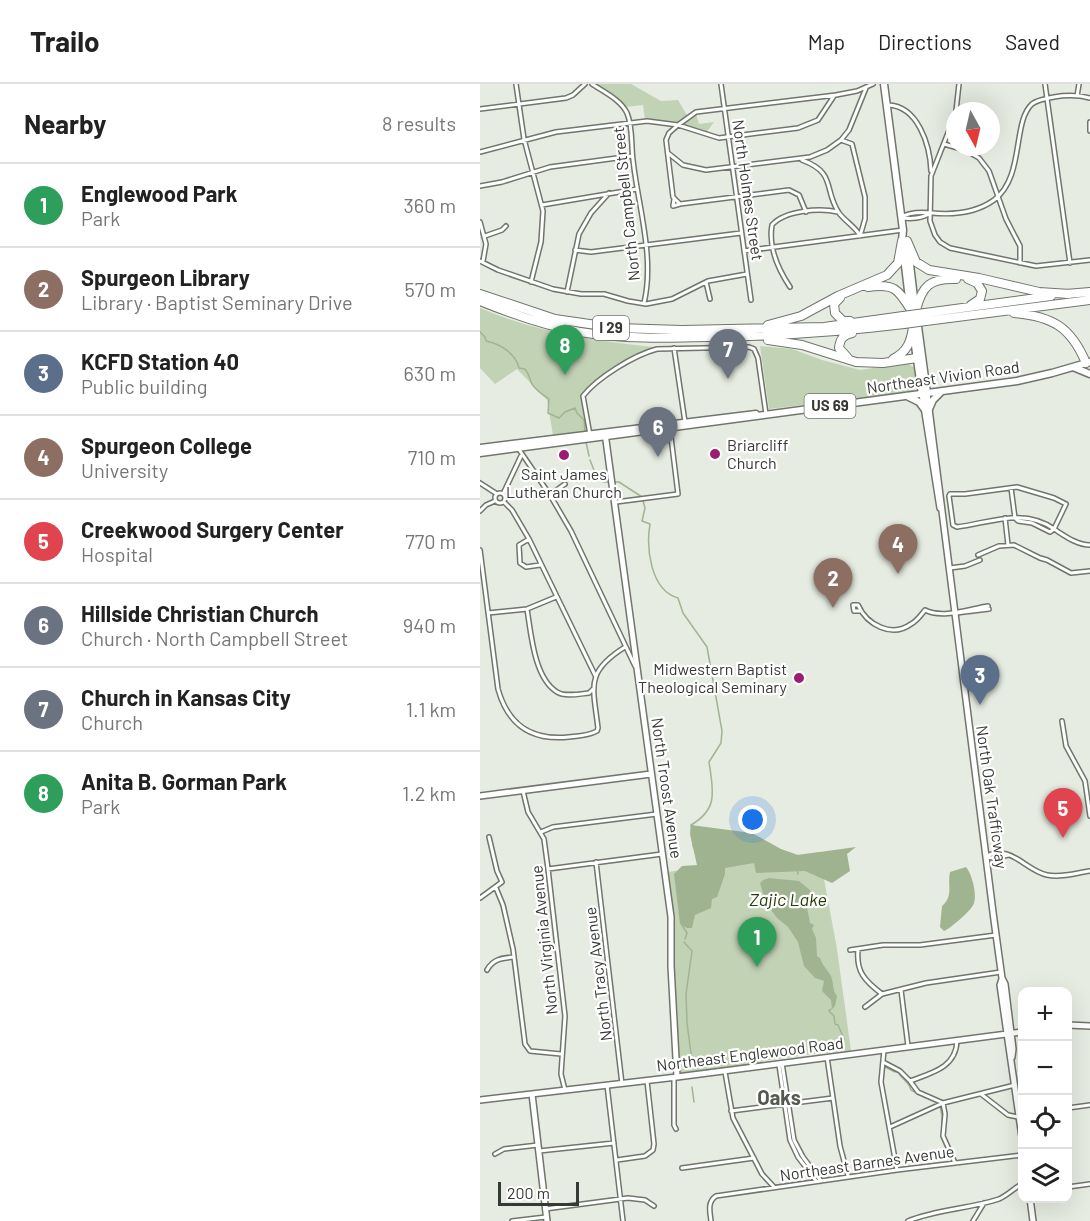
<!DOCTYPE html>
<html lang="en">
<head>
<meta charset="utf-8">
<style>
	body { margin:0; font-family:Barlow,sans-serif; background:#f6f6f6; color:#222 }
	.controls { position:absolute; right:18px; bottom:18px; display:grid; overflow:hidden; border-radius:12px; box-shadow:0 6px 24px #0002 }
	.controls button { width:54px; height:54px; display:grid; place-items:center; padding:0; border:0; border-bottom:2px solid #e0e0e0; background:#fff; color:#222; font:30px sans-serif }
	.compass { position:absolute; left:466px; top:18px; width:54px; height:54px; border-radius:50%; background:#fff; box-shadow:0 6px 24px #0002; rotate:172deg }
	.scale { position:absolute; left:18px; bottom:15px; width:81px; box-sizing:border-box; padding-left:6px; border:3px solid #373935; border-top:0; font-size:16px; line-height:21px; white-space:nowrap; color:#373935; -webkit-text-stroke:4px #fff; paint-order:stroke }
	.you { position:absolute; left:273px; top:736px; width:21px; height:21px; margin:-15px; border:4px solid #fff; border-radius:50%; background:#1a73e8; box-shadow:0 0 0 9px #1a73e833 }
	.badge { display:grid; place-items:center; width:39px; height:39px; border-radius:50%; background:#9b1c71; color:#fff; font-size:20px; font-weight:700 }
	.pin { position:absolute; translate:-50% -50px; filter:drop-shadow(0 2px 3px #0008) }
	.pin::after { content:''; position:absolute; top:32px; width:21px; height:18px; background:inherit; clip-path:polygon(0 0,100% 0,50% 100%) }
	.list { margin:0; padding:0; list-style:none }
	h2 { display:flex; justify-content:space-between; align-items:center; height:78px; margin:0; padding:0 24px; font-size:26px }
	h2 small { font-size:20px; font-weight:400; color:#767676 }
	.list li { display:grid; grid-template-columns:39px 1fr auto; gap:18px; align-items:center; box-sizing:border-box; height:84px; padding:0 24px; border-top:2px solid #e0e0e0 }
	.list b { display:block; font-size:22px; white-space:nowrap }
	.list p { margin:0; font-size:20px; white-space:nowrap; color:#767676 }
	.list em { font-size:20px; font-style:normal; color:#767676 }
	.icon { flex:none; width:33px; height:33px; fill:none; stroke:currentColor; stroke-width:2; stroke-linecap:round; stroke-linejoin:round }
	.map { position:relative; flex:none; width:610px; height:1137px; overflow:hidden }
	header { display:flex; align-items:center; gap:36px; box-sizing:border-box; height:84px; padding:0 30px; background:#fff; border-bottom:2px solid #e0e0e0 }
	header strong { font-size:28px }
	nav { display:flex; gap:33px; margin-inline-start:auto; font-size:21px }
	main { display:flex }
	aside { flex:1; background:#fff }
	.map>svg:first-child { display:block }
	.green { fill:#c2d2b5 }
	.forest { fill:#a0b390 }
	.water { fill:#a1b492 }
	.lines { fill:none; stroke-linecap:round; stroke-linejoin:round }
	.stream { stroke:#a1b492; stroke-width:1.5 }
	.street-casing { stroke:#70766c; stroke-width:6 }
	.secondary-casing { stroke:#70766c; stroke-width:8 }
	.primary-casing { stroke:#70766c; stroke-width:9 }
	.highway-casing { stroke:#70766c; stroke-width:10 }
	.street { stroke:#fff; stroke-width:3 }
	.secondary { stroke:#fff; stroke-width:5 }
	.primary { stroke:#fff; stroke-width:6 }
	.highway { stroke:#fff; stroke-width:8 }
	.highway-bridge-casing { stroke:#70766c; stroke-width:10; stroke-linecap:butt }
	.highway-bridge { stroke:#fff; stroke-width:8 }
	.poi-dot { fill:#9b1c71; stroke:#fff; stroke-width:2 }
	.labels { text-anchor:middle; stroke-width:4.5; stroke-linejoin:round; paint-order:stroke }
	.shield { fill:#fff; stroke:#737472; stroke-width:1.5 }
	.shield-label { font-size:15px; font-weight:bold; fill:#373935 }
	.street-label { font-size:16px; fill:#373935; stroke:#fff }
	.poi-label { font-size:16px; fill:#373935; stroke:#fff; text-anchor:start }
	.water-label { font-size:18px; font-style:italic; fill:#263e09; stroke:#fff }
	.quarter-label { font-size:20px; font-weight:bold; fill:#545950; stroke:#fff }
</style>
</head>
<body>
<header>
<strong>Trailo</strong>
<nav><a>Map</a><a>Directions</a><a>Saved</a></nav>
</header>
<main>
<aside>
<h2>Nearby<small>8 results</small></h2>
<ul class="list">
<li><span class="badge" style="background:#2e9e5b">1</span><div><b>Englewood Park</b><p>Park</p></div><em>360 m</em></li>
<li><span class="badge" style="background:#8d6e63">2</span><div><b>Spurgeon Library</b><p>Library · Baptist Seminary Drive</p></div><em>570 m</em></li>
<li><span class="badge" style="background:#5c6f8a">3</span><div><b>KCFD Station 40</b><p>Public building</p></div><em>630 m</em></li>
<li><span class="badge" style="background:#8d6e63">4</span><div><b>Spurgeon College</b><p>University</p></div><em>710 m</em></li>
<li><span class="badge" style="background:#e0444e">5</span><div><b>Creekwood Surgery Center</b><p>Hospital</p></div><em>770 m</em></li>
<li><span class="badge" style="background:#6b7280">6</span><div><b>Hillside Christian Church</b><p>Church · North Campbell Street</p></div><em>940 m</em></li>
<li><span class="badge" style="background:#6b7280">7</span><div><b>Church in Kansas City</b><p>Church</p></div><em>1.1 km</em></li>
<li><span class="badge" style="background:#2e9e5b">8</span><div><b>Anita B. Gorman Park</b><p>Park</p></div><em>1.2 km</em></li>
</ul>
</aside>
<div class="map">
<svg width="610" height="1137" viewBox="0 0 610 1137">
	<rect width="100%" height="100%" fill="#e6ece1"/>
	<!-- green -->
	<path class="green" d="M117,0H151L181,17L198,16L208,33L216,30L219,40L234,38L226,49L192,38L165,36L163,21L145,23Z
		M0,224C56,248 114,257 174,263L119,295L103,312L107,347L73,351L67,316L37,285L15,300L0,284Z
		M280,262L312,265L342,276L380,286L427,279L435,284L438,300L433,308L289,325Z
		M339,768L357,865L371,967L341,969L200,989L194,877L195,848L187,788Z"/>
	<!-- forest -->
	<path class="forest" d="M211,741L272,749L301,765L318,771L376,763L367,770L370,787L352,799L325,787L276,789L274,779L245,784V790L237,813L232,815L231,824L215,831L212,844H207L200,840L194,790L202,782L217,781L210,750Z"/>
	<!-- water -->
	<path class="water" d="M486,783C492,790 497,810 494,819C493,825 470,845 464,847L460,843L462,822C474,812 467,801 470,788Z
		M289,794L319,797L331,807L332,813C323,819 329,829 330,839L334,841L332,845L336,854L337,872L340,874C342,881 347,885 351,892C354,900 352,906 357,912L355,922L352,925L351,916L342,907L344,897L335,894L324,882L318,858L308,843L297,834L286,819L280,799L283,796Z"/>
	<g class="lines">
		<!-- stream -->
		<path class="stream" d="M0,248L5,253L6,257C21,260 36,270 39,284L45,285C49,290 49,292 51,298C53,304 63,311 69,315L68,329L79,334L85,328L95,324L97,329L104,336L105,348
			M106,358L109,372
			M110,376L116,391L123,398H129
			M134,398H139L162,413
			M163,417L165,424L162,437L170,440C166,463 170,506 198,514L203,529L227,563L242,647L241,659L229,678C233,706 239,725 211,741L213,762L224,778L207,809L206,834L202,841L207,849L205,855
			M213,742C248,760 275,774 315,775L318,790
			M204,858L212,867L206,910L207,939L212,977
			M351,925L349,927L354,932L355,940L358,941L364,955
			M405,983L415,988
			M419,990L429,1001L431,1006L447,1014
			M212,1003L214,1018
			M460,1022L462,1032V1054L469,1070"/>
		<defs>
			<path id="street" d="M36,0L44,55L63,127L61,158L51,198
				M112,0C124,8 141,16 147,29C153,43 151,61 153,76C158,122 175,173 164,219
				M241,0L271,216
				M565,0L590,179
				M597,12L599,0
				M408,21C438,22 450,61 451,87
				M0,25L86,14L93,11L105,0
				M476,27L479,0
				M475,31L451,92L450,137L455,151L460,158L470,164L556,182L610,176
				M610,38V47
				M361,56L372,60L385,113V135L380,152
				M464,60L485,66L499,74L509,87L526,135L540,162V179
				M0,68L76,48L167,37L198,41L216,28L356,11L377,7L393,0
				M188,69L203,81L226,86L330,73L347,66L361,56L369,46L386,4
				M322,76C357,89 343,105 359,129C365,137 374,142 379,150
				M0,102L22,98L70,83L152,72
				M194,115L193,122L200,120
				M62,121L157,105
				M326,128L319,111L309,106L200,120L193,113L186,56L189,49L198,41L239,54L318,44L338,36L354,12
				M421,133C430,128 443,128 452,129C474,131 496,129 514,116C545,93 532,38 552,20C559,15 566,15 574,13C586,11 598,11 610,14
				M421,133C429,136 444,134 450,129
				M0,138L6,160L3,177
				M5,152L22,146L26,142
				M95,166L111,168L261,149
				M264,167L423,146
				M0,177L18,186L73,205L101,210H124L148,217L166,220L192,215L228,197L267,190
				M226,198L230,215
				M310,203C298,185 288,164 292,141C305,126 340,124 358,128
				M87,208L99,150L111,129L129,109
				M194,264L205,338
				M110,351L103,312C117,294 154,271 177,265L269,263L274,265L278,274L286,330
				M38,364L70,411L91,447L155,582
				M0,399L17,410
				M531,404L535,434
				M15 414a5 5 0 1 1 10 0a5 5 0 1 1-10 0Z
				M23,410L41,372
				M70,411L85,400
				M24,418L32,426L49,455L115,591
				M136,418L198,410L190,345
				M0,427L6,421L15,417
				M525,434L528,461
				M535,434L538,437L552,439L570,448L574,445
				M574,445L586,420L574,414L537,403L485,410H470L469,412L473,441L477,443C509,439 544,423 574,445C585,452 597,461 610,461
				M49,455L39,461L40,479L46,483L60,481
				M0,466L18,605C28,641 51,657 89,653C98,652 108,652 117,647L118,644C113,602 105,588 145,563
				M498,471L519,462L534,461L560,474L567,476L591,489L610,487
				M470,484L485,482L500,476
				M47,525C51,549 54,594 77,608C85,613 99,610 109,609L113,605
				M381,527H374L373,521H378C387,541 412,554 431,540C437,537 441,531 445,526C462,535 489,525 508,522
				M8,529L47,525L76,513
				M476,529L509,525
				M582,637L586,662L605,697L610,732
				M43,707L48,728L64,755L68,785L85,932L81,990L85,1006
				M61,748L73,743L177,730
				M506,772C531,760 545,786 567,791C581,794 596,789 610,787
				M507,773L513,774L529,771
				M116,778L142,1000
				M68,785L182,770
				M16,804L23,821L33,865L45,960L50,967L81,970
				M0,814L22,798L17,787L9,753
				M370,866L403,861H440L516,851
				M378,866C376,888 385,897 402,910
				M7,886C13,875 22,874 34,873
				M421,906L428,962
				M385,923L402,910L446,899L521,888
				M404,966L401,998L417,1086
				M347,973L360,1062L368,1092
				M403,978L420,987L430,997L438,1008L463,1019L535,1001
				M302,979L314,1056L323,1073L341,1097
				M299,981L310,1056L318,1073L336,1097
				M245,988L253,1034L282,1090L294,1103
				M194,994V1041L196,1045
				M430,997C451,989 476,984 477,957
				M127,1001L143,1137
				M501,1010L528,1031L538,1033
				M588,1024L610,1021
				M251,1027L353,1014
				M410,1043L463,1019L465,1030L463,1052L475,1079
				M59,1067L134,1059
				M15,1070L24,1065L58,1061
				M137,1076L165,1072L173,1066L174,1060L167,997
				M202,1084L274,1074
				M588,1103L610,1100
				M65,1125L148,1114L165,1116L174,1122
				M32,1137L66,1133
				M231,1137C230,1128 227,1118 236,1112L417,1086L542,1071
				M428,1137C457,1125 489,1125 519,1115C528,1111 534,1104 542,1100
				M493,1137L504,1119"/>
			<path id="secondary" d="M447,309L514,836L522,894L525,900L533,965L532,973
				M442,310L460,424
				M125,349L191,833V882L197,993
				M0,712L171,690
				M522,895L520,901L542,1053
				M588,941L610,942
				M52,1010L67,1137
				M0,1016L197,993L542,948
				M550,1114L553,1137"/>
			<path id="primary" d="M404,0L423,146L422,157L430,223
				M428,164L435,222
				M437,235L447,309
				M433,248L442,310
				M593,283L610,290
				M427,312L439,318L445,326
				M449,325L453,316L461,308
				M0,364L276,330
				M0,369L537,297L572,289L610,278"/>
			<path id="highway" d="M427,157L436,178L449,186L499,194L559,208L590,210
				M488,195L497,199L502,207L500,215L491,221
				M388,203C414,199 418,205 431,226
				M0,210L75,235L137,244L202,246L344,243L423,232
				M586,210L610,208
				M360,214L354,220L355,229L363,237H370
				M0,217C32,230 66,242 100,248C142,255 186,254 228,253C294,252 359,248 424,240
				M436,226C442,202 450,194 476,195
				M445,229L571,212
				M534,229C572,232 591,243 606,279
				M446,237L610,216
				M288,241L321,232L358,212L407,191L418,179L422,157
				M288,256L322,261L376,278L403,279L437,274
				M368,274L359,264C360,255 363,251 372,249
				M413,275C427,268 431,258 433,243"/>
		</defs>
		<!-- street casing -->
		<use href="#street" class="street-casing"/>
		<!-- secondary casing -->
		<use href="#secondary" class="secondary-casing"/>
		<!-- primary casing -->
		<use href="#primary" class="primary-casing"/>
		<!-- highway casing -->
		<use href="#highway" class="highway-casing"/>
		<!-- street -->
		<use href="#street" class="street"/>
		<!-- secondary -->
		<use href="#secondary" class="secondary"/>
		<!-- primary -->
		<use href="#primary" class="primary"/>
		<!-- highway -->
		<use href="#highway" class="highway"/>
		<defs>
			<path id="highway-bridge" d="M423,232L445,229
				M424,240L446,237"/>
		</defs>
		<!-- highway-bridge casing -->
		<use href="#highway-bridge" class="highway-bridge-casing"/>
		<!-- highway-bridge -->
		<use href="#highway-bridge" class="highway-bridge"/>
	</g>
	<!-- markers -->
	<g class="poi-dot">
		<circle cx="235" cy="370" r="6"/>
		<circle cx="84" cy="371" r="6"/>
		<circle cx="319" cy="594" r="6"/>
	</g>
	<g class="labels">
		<!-- shield labels -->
		<g class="shield">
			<rect x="113" y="232" width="36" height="24" rx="4.5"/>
			<rect x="324.5" y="310" width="51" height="24" rx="4.5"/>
		</g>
		<g class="shield-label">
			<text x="131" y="249">I 29</text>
			<text x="350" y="327">US 69</text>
		</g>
		<!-- street labels -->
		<g class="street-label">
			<text transform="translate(268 106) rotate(82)" y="6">North Holmes Street</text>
			<text transform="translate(146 120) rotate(-96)" y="6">North Campbell Street</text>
			<text transform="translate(463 293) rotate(-8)" y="6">Northeast Vivion Road</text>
			<text transform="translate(187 704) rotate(82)" y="6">North Troost Avenue</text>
			<text transform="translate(512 713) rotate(82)" y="6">North Oak Trafficway</text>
			<text transform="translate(64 856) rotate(-96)" y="6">North Virginia Avenue</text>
			<text transform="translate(118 890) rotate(-97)" y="6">North Tracy Avenue</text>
			<text transform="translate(270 970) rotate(-7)" y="6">Northeast Englewood Road</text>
			<text transform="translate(387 1079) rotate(-8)" y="6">Northeast Barnes Avenue</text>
		</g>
		<!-- poi labels -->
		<g class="poi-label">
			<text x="247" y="367">Briarcliff<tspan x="247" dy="18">Church</tspan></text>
			<text x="84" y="396" text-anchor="middle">Saint James<tspan x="84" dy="18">Lutheran Church</tspan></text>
			<text x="307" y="591" text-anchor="end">Midwestern Baptist<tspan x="307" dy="18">Theological Seminary</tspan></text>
		</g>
		<!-- water labels -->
		<g class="water-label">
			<text x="308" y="822">Zajic Lake</text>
		</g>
		<!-- quarter labels -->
		<g class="quarter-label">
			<text x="299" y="1021">Oaks</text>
		</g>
	</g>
</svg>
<div class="controls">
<button>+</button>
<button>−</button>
<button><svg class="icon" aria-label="locate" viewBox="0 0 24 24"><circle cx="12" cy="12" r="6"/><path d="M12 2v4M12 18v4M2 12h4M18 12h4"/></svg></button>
<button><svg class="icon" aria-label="layers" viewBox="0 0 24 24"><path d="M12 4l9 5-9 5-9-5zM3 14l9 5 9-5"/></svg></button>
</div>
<svg class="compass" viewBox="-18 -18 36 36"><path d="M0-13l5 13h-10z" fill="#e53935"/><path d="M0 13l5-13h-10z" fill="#767676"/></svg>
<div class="scale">200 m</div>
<div class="you"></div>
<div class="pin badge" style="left:277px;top:883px;background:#2e9e5b">1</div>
<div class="pin badge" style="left:353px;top:524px;background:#8d6e63">2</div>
<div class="pin badge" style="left:500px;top:621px;background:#5c6f8a">3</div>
<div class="pin badge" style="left:418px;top:490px;background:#8d6e63">4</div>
<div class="pin badge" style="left:583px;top:754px;background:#e0444e">5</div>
<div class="pin badge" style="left:178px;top:373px;background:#6b7280">6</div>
<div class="pin badge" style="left:248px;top:295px;background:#6b7280">7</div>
<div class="pin badge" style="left:85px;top:291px;background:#2e9e5b">8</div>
</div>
</main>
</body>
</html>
